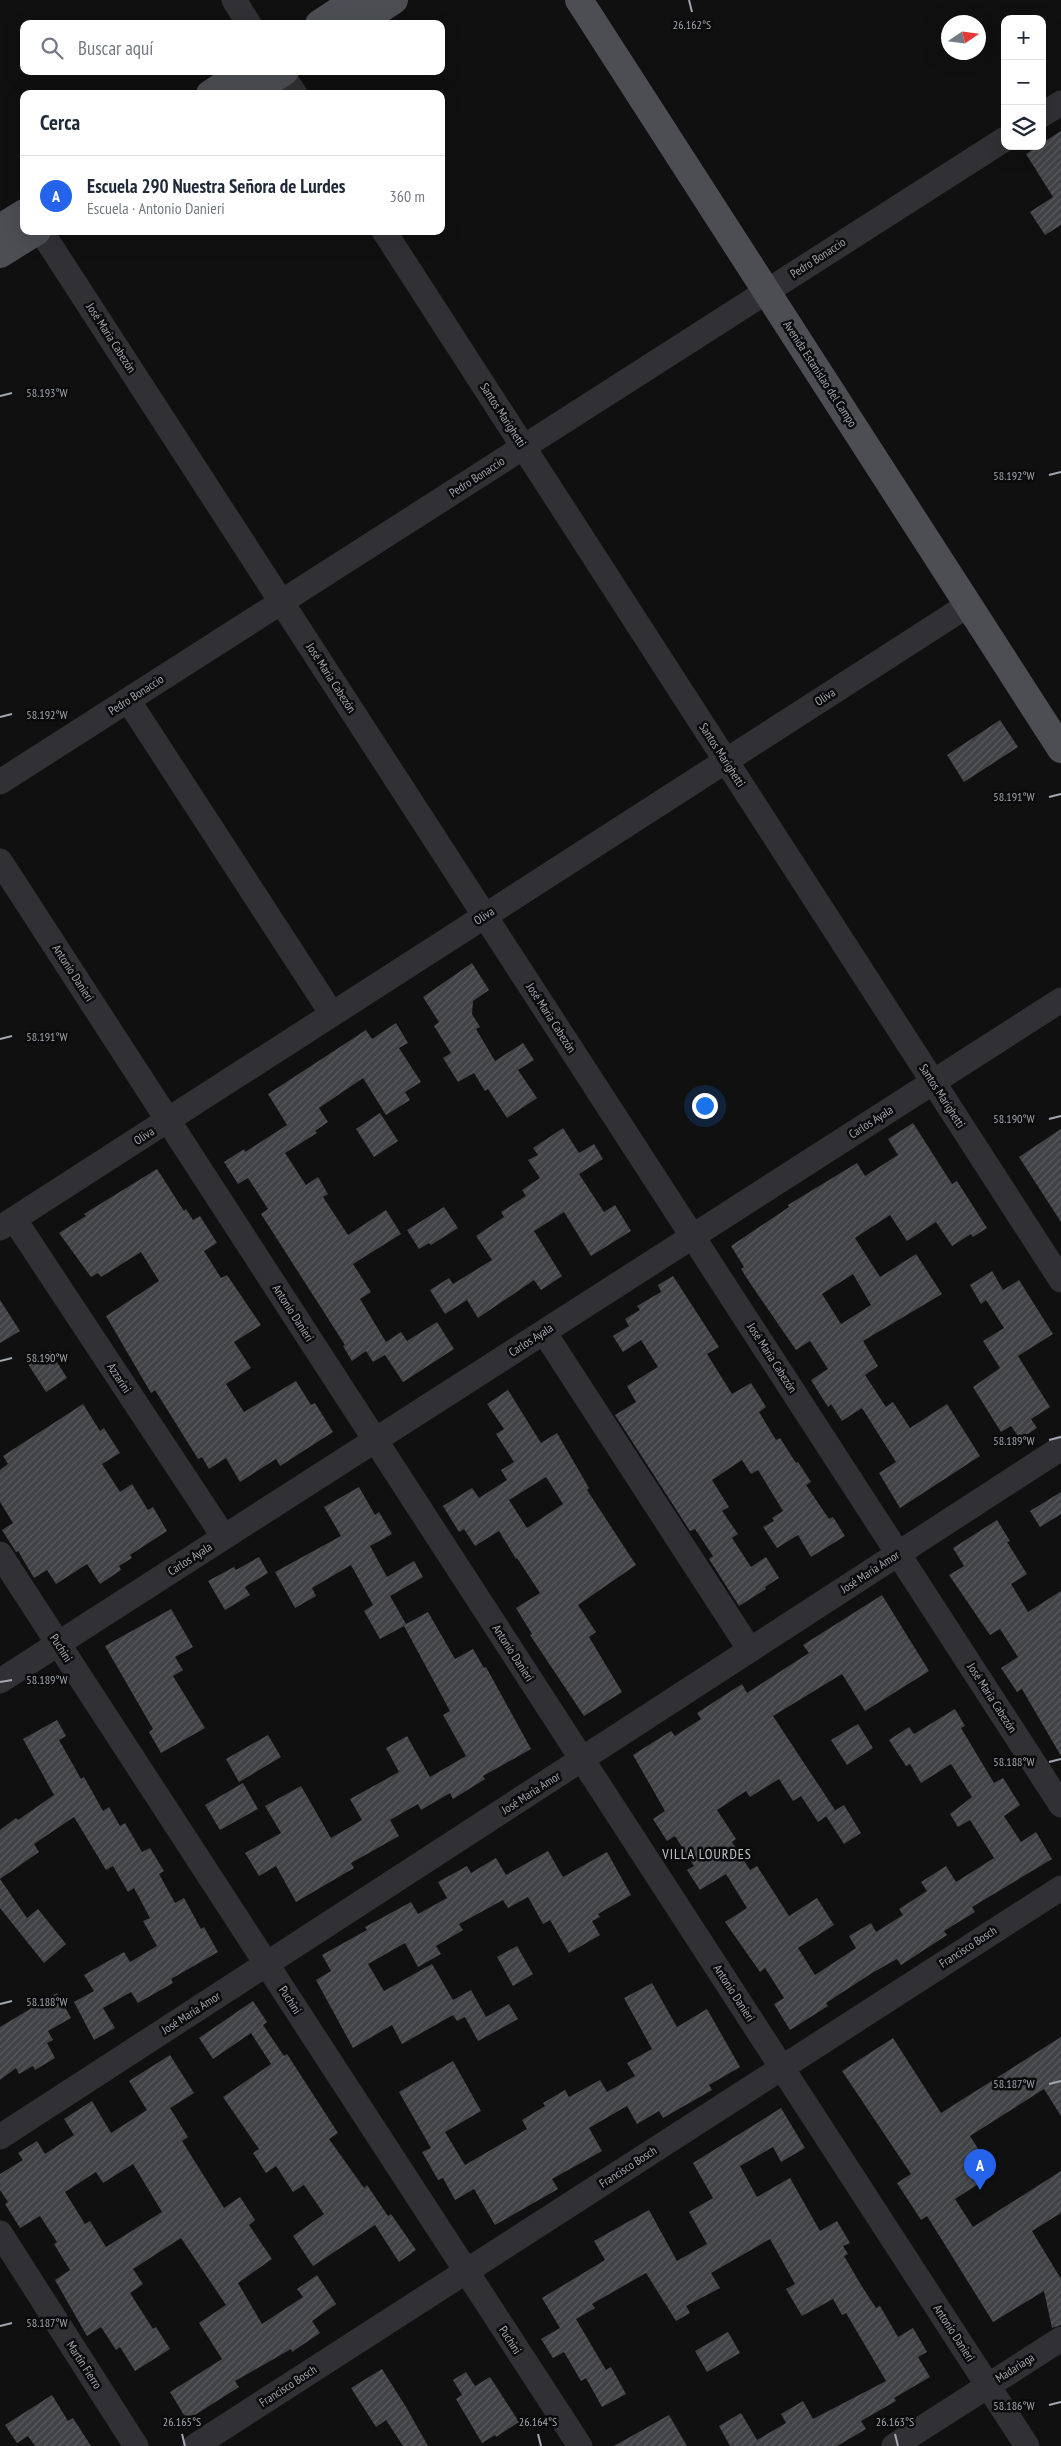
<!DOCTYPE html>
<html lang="es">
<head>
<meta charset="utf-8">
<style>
	body { margin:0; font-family:"PT Sans Narrow",sans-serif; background:#f6f6f7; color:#1f2937 }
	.controls { position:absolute; right:15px; top:15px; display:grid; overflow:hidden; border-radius:10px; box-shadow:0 5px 20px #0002 }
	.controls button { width:45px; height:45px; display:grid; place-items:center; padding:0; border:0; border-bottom:1px solid #e0e1e3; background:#fff; color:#1f2937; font:25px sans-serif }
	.compass { position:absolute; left:941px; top:15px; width:45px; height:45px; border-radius:50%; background:#fff; box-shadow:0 5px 20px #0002; rotate:77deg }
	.you { position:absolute; left:704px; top:1105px; width:18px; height:18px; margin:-12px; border:4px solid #fff; border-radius:50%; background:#1a73e8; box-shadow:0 0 0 8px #1a73e833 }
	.badge { display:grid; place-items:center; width:32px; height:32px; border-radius:50%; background:#2563eb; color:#fff; font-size:16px; font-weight:700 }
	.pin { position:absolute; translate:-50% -41px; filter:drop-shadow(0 1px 2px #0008) }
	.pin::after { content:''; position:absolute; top:26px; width:18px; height:15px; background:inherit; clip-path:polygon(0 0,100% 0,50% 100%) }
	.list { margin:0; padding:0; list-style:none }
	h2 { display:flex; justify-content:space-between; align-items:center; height:65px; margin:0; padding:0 20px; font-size:21px }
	h2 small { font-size:16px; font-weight:400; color:#747a83 }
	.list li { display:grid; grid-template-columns:32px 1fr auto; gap:15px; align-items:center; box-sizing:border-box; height:80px; padding:0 20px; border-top:1px solid #e0e1e3 }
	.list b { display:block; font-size:19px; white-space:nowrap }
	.list p { margin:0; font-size:16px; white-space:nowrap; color:#747a83 }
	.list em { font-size:16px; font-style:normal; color:#747a83 }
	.icon { flex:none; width:28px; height:28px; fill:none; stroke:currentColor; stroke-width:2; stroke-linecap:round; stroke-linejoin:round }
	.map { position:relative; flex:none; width:1061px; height:2446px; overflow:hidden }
	.search { position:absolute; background:#fff; box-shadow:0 5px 20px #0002; left:20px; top:20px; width:425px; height:55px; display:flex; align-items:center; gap:12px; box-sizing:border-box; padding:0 18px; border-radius:10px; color:#747a83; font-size:19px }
	.panel { position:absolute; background:#fff; box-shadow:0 5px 20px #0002; left:20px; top:90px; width:425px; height:145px; border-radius:10px }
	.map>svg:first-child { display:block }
	.building { fill:url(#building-hatch); fill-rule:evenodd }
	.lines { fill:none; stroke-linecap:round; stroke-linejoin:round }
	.minor { stroke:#313135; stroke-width:25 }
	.major { stroke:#4d4e54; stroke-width:28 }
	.ticks { fill:none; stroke:#a2a6b0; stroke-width:2 }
	.labels { text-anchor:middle; stroke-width:5; stroke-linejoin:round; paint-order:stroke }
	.street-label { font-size:12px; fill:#a2a6b0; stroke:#0b0b0c }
	.neighbourhood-label { font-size:14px; letter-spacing:1px; fill:#c3c5cc; stroke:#0b0b0c }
	.ticks-label { font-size:12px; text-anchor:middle; fill:#a2a6b0; stroke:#0b0b0c; stroke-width:5; stroke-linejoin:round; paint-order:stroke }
</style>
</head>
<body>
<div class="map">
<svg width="1061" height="2446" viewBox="0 0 1061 2446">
	<defs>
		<pattern id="building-hatch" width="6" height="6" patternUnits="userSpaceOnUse" patternTransform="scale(1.25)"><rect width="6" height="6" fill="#414246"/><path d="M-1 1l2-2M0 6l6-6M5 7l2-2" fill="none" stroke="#595a5e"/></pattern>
	</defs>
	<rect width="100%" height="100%" fill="#101011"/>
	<!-- building -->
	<path class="building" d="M1061,131V225L1045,235L1030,212L1053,197L1026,154L1038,146H1042V143Z
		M1000,720L1018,747L964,782L947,755Z
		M472,963L489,990L473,1001L472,1014L480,1027L476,1029L495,1061L523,1043L534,1060L518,1070L537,1098L507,1118L488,1089L485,1091L474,1073L458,1082L443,1058L451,1053L434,1026L439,1022L423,997Z
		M396,1023L408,1043L399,1048L421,1082L405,1092L410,1100L386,1115L363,1078L319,1108L328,1122L315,1131L317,1133L285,1153L306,1185L318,1177L328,1194L323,1197L348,1235L386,1210L401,1234L353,1264L371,1292L360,1299L386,1342L401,1332L407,1341L437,1322L454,1349L403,1382L385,1355L373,1362L366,1351L352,1361L343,1346L345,1345L261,1214L268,1209L248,1178L238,1184L224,1162L244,1149L245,1152L287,1125L268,1094L366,1030L372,1039Z
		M380,1113L398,1141L374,1157L356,1129Z
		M913,1123L952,1184L957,1181L987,1228L973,1237L971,1234L952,1246L936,1222L907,1241L890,1215L855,1238L880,1277L916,1254L942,1294L863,1341L878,1366L865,1375L886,1407L893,1402L910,1428L947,1404L980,1456L900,1508L879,1473L896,1462L862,1408L842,1421L831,1404L828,1407L811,1380L828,1369L810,1341L796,1350L752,1286L741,1269L744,1267L731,1246L789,1207L788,1205L857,1163L865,1176L898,1155L888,1139ZM853,1274L871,1305L841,1324L822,1294Z
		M563,1128L579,1153L594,1144L603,1159L579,1174L604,1212L615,1205L631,1231L591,1256L564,1212L534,1231L562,1276L541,1290L534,1280L478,1318L467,1300L445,1314L430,1290L449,1278L453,1284L492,1260L476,1236L504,1217L501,1212L526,1196L522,1190L540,1178L528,1160L538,1155L533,1148Z
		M1061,1129V1222L1019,1157Z
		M157,1169L184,1211L186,1209L193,1220L200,1216L217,1243L204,1251L221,1278L227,1275L261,1325L234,1342L251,1368L226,1384L244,1412L296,1381L311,1405L315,1403L333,1432L280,1466L276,1459L240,1482L226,1458L209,1469L202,1457L198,1459L155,1390L151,1393L106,1316L159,1281L141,1252L101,1277L98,1273L91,1277L59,1233L86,1216L84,1214Z
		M444,1207L458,1228L431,1245L429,1243L419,1249L407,1230Z
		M992,1271L1003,1290L1019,1280L1053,1334L1018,1356L1050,1407L1031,1419L1037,1428L1020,1439L1011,1426L1001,1432L973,1387L1000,1368L983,1341L1004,1328L986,1300L981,1304L970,1285Z
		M673,1276L719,1347L707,1354L732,1394L751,1383L766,1407L759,1412L776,1440L780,1438L796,1463L798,1462L811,1482L806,1485L829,1519L833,1517L845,1536L811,1557L798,1535L777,1548L763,1527L774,1521L772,1518L783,1511L758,1470L751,1474L742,1460L712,1480L729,1507L722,1511L738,1534L732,1538L751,1567L766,1557L779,1578L765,1587L766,1589L739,1606L709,1559L713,1556L695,1529L690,1531L615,1415L636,1402L627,1386L658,1367L641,1340L623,1352L613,1336L629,1326L625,1319L640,1310L637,1306L661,1292L658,1285Z
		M0,1300L20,1331L0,1343Z
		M50,1351L67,1378L46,1392L28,1364Z
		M508,1390L541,1443L557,1433L589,1488L587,1490L636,1565L578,1605L596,1632L589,1637L622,1692L584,1716L530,1635L532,1634L516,1608L540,1593L517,1558L516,1559L499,1531L475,1546L464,1529L459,1532L443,1506L472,1488L479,1498L507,1480L501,1470L514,1462L496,1434L504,1429L487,1404ZM546,1477L563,1504L527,1528L509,1500Z
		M83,1404L100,1431L104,1428L120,1453L102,1464L120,1492L132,1484L148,1510L153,1507L167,1531L130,1555L132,1558L119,1566L121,1570L100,1584L87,1564L56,1584L47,1570L34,1578L18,1551L16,1552L2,1530L13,1523L0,1502V1470L8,1464L3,1456Z
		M359,1487L375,1515L379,1512L392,1534L370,1546L387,1577L414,1561L423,1577L390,1596L406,1624L428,1612L455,1659L473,1649L484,1668L486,1667L531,1749L483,1776L485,1779L453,1799L450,1793L421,1810L418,1804L390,1820L399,1836L351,1863L354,1868L296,1902L276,1866L259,1876L245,1853L281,1833L265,1806L301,1786L331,1838L362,1820L350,1799L399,1772L386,1748L407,1736L430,1777L466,1756L443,1715L450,1711L404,1626L380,1639L364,1611L373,1605L351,1565L312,1588L316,1596L295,1608L275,1572L341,1536L324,1507Z
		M1061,1492V1514L1040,1527L1030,1511Z
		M997,1520L1010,1541L1007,1542L1027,1574L1011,1584L1028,1612L1061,1591V1756L1022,1689L1017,1692L1001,1668L1018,1657L1000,1629L990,1635L949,1575L964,1566L953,1548Z
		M259,1557L268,1573L245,1587L250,1595L225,1610L208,1581L234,1567L236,1570Z
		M882,1595L929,1671L865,1711L842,1674L773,1716L835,1810L818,1822L801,1796L793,1801L779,1779L750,1797L746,1791L717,1810L736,1839L732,1842L750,1870L757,1866L789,1916L817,1898L834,1925L798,1948L815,1975L856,1948L849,1936L871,1923L876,1932L903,1915L899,1909L927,1891L921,1882L946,1866L956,1882L994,1858L970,1820L958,1827L950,1814L972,1797L951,1764L921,1783L910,1764L906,1766L889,1740L909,1727L914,1734L955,1709L965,1726L961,1728L994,1783L1003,1778L1020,1805L1004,1816L1021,1842L1036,1832L1052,1859L972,1907L975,1912L944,1931L947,1935L901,1965L897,1959L872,1973L826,2003L828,2006L790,2030L774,2004L784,1998L765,1968L760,1972L725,1922L747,1908L726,1874L700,1890L687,1870L694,1866L675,1836L667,1841L653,1819L665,1811L633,1755L671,1731L675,1736L701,1719L697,1713L742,1684L747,1693L809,1653L803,1645Z
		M171,1609L193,1647L175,1657L183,1670L173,1676L205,1728L161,1753L149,1732L153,1729L105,1646Z
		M57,1720L66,1736L59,1740L81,1779L84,1777L103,1811L109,1807L120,1826L125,1823L142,1852L150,1848L164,1871L159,1874L175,1903L184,1898L201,1929L204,1927L218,1952L171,1979L173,1983L138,2003L131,1992L103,2008L115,2028L94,2040L74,2002L94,1991L84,1975L124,1952L130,1962L157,1946L143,1921L150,1918L134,1888L128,1892L113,1866L106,1870L74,1817L34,1844L39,1852L0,1879L27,1918L38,1909L66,1944L44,1963L0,1908V1830L16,1818L18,1820L54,1795L23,1739Z
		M858,1724L873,1748L847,1765L831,1740Z
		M268,1735L281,1757L239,1782L226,1759Z
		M243,1783L258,1809L220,1830L205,1805Z
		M844,1805L861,1833L844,1844L826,1816Z
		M548,1851L563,1877L607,1852L631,1895L598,1914L600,1917L592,1921L600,1935L569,1953L550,1920L543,1924L528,1897L508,1908L503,1900L459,1924L463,1930L436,1946L441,1954L418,1967L405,1943L368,1964L384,1991L432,1964L453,2000L471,1990L486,2017L509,2004L518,2019L478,2041L465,2017L457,2021L453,2015L402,2044L392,2025L353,2048L316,1980L331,1971L322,1955L367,1930L365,1927L411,1902L418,1914L447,1898L438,1882L467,1866L471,1873L496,1858L506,1875Z
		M517,1946L533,1974L513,1986L497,1957Z
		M652,1983L677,2027L707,2009L740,2067L709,2085L712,2090L663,2118L659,2111L637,2124L627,2106L589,2128L602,2151L552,2179L558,2189L495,2225L474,2189L455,2200L443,2178L438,2180L422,2152L431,2148L399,2092L453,2061L481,2111L445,2132L465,2165L527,2129L522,2120L545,2106L543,2103L565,2090L569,2097L600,2080L607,2092L635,2076L627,2063L652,2049L624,1998Z
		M57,1993L71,2018L48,2031L53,2040L47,2043L55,2058L35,2070L33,2066L19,2074L16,2068L0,2080V2027Z
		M253,2001L267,2022L263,2025L284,2056L287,2054L338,2133L329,2139L364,2188L367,2185L388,2216L391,2214L416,2250L399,2262L375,2225L313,2266L293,2236L324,2214L304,2185L293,2192L276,2166L266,2173L253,2153L259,2149L223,2097L271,2064L251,2033L213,2059L199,2038Z
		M1061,2037V2116L1044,2089L970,2136L994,2174L955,2199L973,2227L1061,2171V2213L1032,2231L1061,2279V2325L1052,2328L1044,2291L993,2322L927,2216L921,2220L897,2183L911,2174L842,2071L893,2038L941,2113Z
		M170,2055L194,2093L170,2108L188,2137L182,2141L224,2208L240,2197L255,2220L249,2225L272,2259L238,2283L262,2324L303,2297L297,2289L317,2275L336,2304L312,2321L320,2333L292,2352L291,2349L235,2381L239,2387L187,2420L170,2392L222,2359L199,2323L226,2305L181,2238L133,2269L143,2284L130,2293L153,2329L156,2327L170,2349L135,2371L120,2347L116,2350L101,2327L87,2336L55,2280L70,2270L54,2244L57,2242L40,2216L20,2228L5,2204L8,2202L0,2190V2174L23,2160L18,2153L37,2141L45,2154L74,2135L64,2119L92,2101L111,2133L147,2110L129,2081ZM133,2164L162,2212L106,2247L90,2221L85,2224L65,2192L96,2172L103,2183Z
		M781,2108L805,2148L781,2162L773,2147L740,2166L757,2197L790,2178L820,2231L837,2221L850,2243L843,2246L848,2254L844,2256L861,2285L876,2308L880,2306L898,2337L913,2328L927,2352L918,2357L930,2377L894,2398L896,2401L861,2421L866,2429L837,2446H730L719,2426L741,2413L757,2440L786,2423L781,2414L803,2401L813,2419L886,2381L846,2313L842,2315L833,2299L802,2316L786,2289L795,2284L770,2239L711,2273L720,2288L686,2306L690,2313L676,2321L646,2273L592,2304L595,2308L576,2319L606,2370L611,2367L626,2394L602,2407L586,2378L581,2381L564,2352L553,2358L541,2339L560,2328L542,2298L605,2260L594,2241L649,2210L677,2261L707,2244L689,2212L713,2198L693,2163Z
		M728,2332L740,2353L707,2372L695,2351Z
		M382,2369L406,2407L428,2446H403L386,2420L376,2427L351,2388Z
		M466,2372L475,2386L490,2377L519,2422L496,2437L495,2435L482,2443L456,2399L462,2395L453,2380Z
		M52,2395L68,2421L73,2418L91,2446H35L28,2436L17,2443L5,2425Z
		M669,2415L687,2446H614Z"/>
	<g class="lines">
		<!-- minor -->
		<path class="minor" d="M234,0L249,24
			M280,71L295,94
			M1042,115L1061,103
			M41,231L1061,1805
			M384,231L1061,1280
			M128,700L332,1014
			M0,782L1005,139
			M0,861L1027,2446
			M14,1219L224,1537
			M0,1228L968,605
			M544,1332L750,1650
			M0,1554L580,2446
			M0,1681L1061,1000
			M0,2137L1061,1448
			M0,2233L136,2446
			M195,2446L1061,1888
			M894,2446L1061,2339"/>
		<!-- major -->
		<path class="major" d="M579,0L1061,749
			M319,24L355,0
			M358,24L394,0
			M210,94L245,71
			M250,94L285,71
			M0,228L24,213
			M0,254L37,231"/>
	</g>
	<!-- ticks -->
	<path class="ticks" d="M689,0L692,12M0,396L12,393M1049,475L1061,472M0,717L12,714M1049,797L1061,794M0,1039L12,1036M1049,1119L1061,1116M0,1361L12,1358M1049,1440L1061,1437M0,1682L12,1680M1049,1762L1061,1759M0,2004L12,2001M1049,2084L1061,2081M0,2326L12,2323M1049,2405L1061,2402M182,2434L185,2446M538,2434L541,2446M895,2434L898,2446"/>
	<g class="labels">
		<!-- street labels -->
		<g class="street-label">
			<text transform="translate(818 258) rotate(-33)" y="4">Pedro Bonaccio</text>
			<text transform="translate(111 338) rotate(57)" y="4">José Maria Cabezón</text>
			<text transform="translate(820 374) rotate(57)" y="4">Avenida Estanislao del Campo</text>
			<text transform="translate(503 415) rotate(57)" y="4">Santos Marighetti</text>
			<text transform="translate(477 477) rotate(-33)" y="4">Pedro Bonaccio</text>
			<text transform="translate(331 678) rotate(57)" y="4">José Maria Cabezón</text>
			<text transform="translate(136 695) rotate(-33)" y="4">Pedro Bonaccio</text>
			<text transform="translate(825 697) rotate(-33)" y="4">Oliva</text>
			<text transform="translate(722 755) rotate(57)" y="4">Santos Marighetti</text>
			<text transform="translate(484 916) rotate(-33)" y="4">Oliva</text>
			<text transform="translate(73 973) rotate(57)" y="4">Antonio Danieri</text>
			<text transform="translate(551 1018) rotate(57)" y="4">José Maria Cabezón</text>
			<text transform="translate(942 1096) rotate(57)" y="4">Santos Marighetti</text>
			<text transform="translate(871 1122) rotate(-33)" y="4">Carlos Ayala</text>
			<text transform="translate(144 1136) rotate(-33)" y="4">Oliva</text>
			<text transform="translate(293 1313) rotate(57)" y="4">Antonio Danieri</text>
			<text transform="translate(531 1340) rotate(-33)" y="4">Carlos Ayala</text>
			<text transform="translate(772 1358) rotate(57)" y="4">José Maria Cabezón</text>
			<text transform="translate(119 1378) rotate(57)" y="4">Azzarini</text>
			<text transform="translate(190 1559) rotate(-33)" y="4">Carlos Ayala</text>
			<text transform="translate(870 1572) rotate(-33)" y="4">José María Amor</text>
			<text transform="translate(61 1648) rotate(57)" y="4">Puchini</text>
			<text transform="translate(513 1653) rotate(57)" y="4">Antonio Danieri</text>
			<text transform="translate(992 1698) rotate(57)" y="4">José Maria Cabezón</text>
			<text transform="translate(531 1793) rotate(-33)" y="4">José María Amor</text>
			<text transform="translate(968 1947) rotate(-33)" y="4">Francisco Bosch</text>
			<text transform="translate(734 1993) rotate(57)" y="4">Antonio Danieri</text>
			<text transform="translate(290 2000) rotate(57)" y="4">Puchini</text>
			<text transform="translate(191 2013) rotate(-33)" y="4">José María Amor</text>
			<text transform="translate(628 2167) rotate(-33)" y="4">Francisco Bosch</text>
			<text transform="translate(954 2333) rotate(57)" y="4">Antonio Danieri</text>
			<text transform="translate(510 2340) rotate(57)" y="4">Puchini</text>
			<text transform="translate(84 2365) rotate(57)" y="4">Martín Fierro</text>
			<text transform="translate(1015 2368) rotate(-33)" y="4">Madariaga</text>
			<text transform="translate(288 2386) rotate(-33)" y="4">Francisco Bosch</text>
		</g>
		<!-- neighbourhood labels -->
		<g class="neighbourhood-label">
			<text x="707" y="1859">VILLA LOURDES</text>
		</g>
	</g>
	<g class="ticks-label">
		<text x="692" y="29">26.162°S</text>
		<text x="47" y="397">58.193°W</text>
		<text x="1014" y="480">58.192°W</text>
		<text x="47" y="719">58.192°W</text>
		<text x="1014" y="801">58.191°W</text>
		<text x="47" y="1041">58.191°W</text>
		<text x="1014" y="1123">58.190°W</text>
		<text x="47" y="1362">58.190°W</text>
		<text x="1014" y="1445">58.189°W</text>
		<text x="47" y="1684">58.189°W</text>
		<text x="1014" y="1766">58.188°W</text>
		<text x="47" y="2006">58.188°W</text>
		<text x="1014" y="2088">58.187°W</text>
		<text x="47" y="2327">58.187°W</text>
		<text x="1014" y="2410">58.186°W</text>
		<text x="182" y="2426">26.165°S</text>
		<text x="538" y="2426">26.164°S</text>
		<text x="895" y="2426">26.163°S</text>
	</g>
</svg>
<div class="controls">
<button>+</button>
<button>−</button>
<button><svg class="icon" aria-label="layers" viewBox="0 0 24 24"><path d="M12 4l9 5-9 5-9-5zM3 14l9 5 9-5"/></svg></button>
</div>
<svg class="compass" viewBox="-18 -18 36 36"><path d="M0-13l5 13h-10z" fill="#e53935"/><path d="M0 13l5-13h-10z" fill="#747a83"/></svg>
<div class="you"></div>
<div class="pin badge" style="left:980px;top:2190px">A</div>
<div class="search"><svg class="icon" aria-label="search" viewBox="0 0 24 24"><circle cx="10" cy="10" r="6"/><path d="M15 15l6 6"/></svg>Buscar aquí</div>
<section class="panel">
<h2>Cerca<small></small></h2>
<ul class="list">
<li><span class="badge">A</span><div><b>Escuela 290 Nuestra Señora de Lurdes</b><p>Escuela · Antonio Danieri</p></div><em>360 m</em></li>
</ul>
</section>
</div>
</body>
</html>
